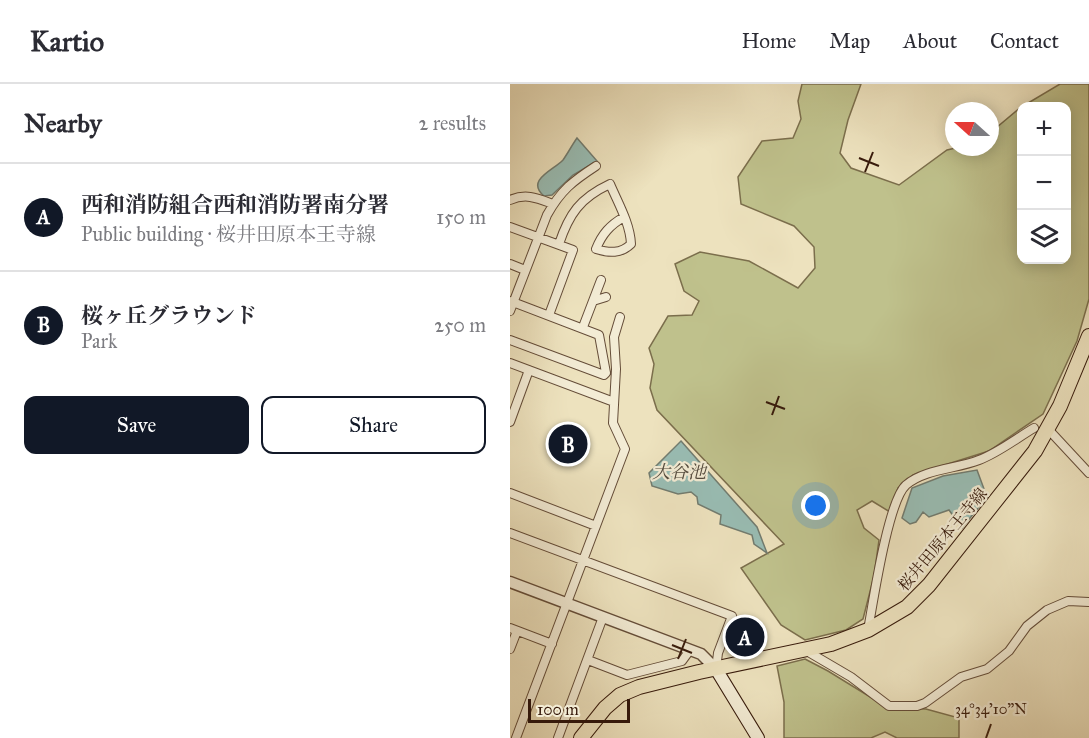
<!DOCTYPE html>
<html lang="en">
<head>
<meta charset="utf-8">
<style>
	body { margin:0; font-family:"IM FELL Great Primer","Noto Serif JP",serif; background:#f2f2f3; color:#2b2b33 }
	.controls { position:absolute; right:18px; top:18px; display:grid; overflow:hidden; border-radius:12px; box-shadow:0 3px 15px #0003 }
	.controls button { width:54px; height:54px; display:grid; place-items:center; padding:0; border:0; border-bottom:2px solid #e1e1e2; background:#fff; color:#2b2b33; font:30px sans-serif }
	.compass { position:absolute; left:435px; top:18px; width:54px; height:54px; border-radius:50%; background:#fff; box-shadow:0 3px 15px #0003; rotate:291deg }
	.scale { position:absolute; left:18px; bottom:15px; width:102px; box-sizing:border-box; padding-left:6px; border:3px solid #371a0b; border-top:0; font-size:16px; line-height:21px; white-space:nowrap; color:#371a0b; -webkit-text-stroke:4px #f3ecd5; paint-order:stroke }
	.you { position:absolute; left:306px; top:422px; width:21px; height:21px; margin:-15px; border:4px solid #fff; border-radius:50%; background:#1a73e8; box-shadow:0 0 0 9px #1a73e833 }
	.badge { display:grid; place-items:center; width:39px; height:39px; border-radius:50%; background:#111827; color:#fff; font-size:20px; font-weight:700 }
	.pin { position:absolute; translate:-50% -50%; border:3px solid #fff; box-shadow:0 2px 6px #0006 }
	.list { margin:0; padding:0; list-style:none }
	h2 { display:flex; justify-content:space-between; align-items:center; height:78px; margin:0; padding:0 24px; font-size:26px }
	h2 small { font-size:20px; font-weight:400; color:#7c7c81 }
	.list li { display:grid; grid-template-columns:39px 1fr auto; gap:18px; align-items:center; box-sizing:border-box; height:108px; padding:0 24px; border-top:2px solid #e1e1e2 }
	.list b { display:block; font-size:22px; white-space:nowrap }
	.list p { margin:0; font-size:20px; white-space:nowrap; color:#7c7c81 }
	.list em { font-size:20px; font-style:normal; color:#7c7c81 }
	.actions { display:flex; gap:12px; padding:18px 24px }
	.actions a { flex:1; padding:14px 0; border:2px solid #111827; border-radius:12px; text-align:center; font-size:21px; color:#111827 }
	.actions .main { background:#111827; color:#fff }
	.icon { flex:none; width:33px; height:33px; fill:none; stroke:currentColor; stroke-width:2; stroke-linecap:round; stroke-linejoin:round }
	.map { position:relative; flex:none; width:579px; height:654px; overflow:hidden }
	header { display:flex; align-items:center; gap:36px; box-sizing:border-box; height:84px; padding:0 30px; background:#fff; border-bottom:2px solid #e1e1e2 }
	header strong { font-size:28px }
	nav { display:flex; gap:33px; margin-inline-start:auto; font-size:21px }
	main { display:flex }
	aside { flex:1; background:#fff }
	.map>svg:first-child { display:block }
	.green { fill:#bfc18c; stroke:#7b6e4c; stroke-width:1.5 }
	.water { fill:#99bdb4; stroke:#727c70; stroke-width:1.5 }
	.lines { fill:none; stroke-linecap:round; stroke-linejoin:round }
	.minor-casing { stroke:#644c38; stroke-width:10 }
	.tertiary-casing { stroke:#644c38; stroke-width:13 }
	.secondary-casing { stroke:#371a0b; stroke-width:14 }
	.primary-casing { stroke:#371a0b; stroke-width:16 }
	.minor { stroke:#f3ecd5; stroke-width:8 }
	.tertiary { stroke:#f3ecd5; stroke-width:10 }
	.secondary { stroke:#f3ecd5; stroke-width:12 }
	.primary { stroke:#ede2be; stroke-width:14 }
	.ticks { fill:none; stroke:#371a0b; stroke-width:2 }
	.labels { text-anchor:middle; stroke-width:4.5; stroke-linejoin:round; paint-order:stroke }
	.street-label { font-size:16px; fill:#371a0b; stroke:#f3ecd5 }
	.water-label { font-size:18px; font-style:italic; fill:#544b3e; stroke:#f3ecd5 }
	.ticks-label { font-size:15px; text-anchor:middle; fill:#371a0b; stroke:#f3ecd5; stroke-width:4.5; stroke-linejoin:round; paint-order:stroke }
</style>
</head>
<body>
<header>
<strong>Kartio</strong>
<nav><a>Home</a><a>Map</a><a>About</a><a>Contact</a></nav>
</header>
<main>
<aside>
<h2>Nearby<small>2 results</small></h2>
<ul class="list">
<li><span class="badge">A</span><div><b>西和消防組合西和消防署南分署</b><p>Public building · 桜井田原本王寺線</p></div><em>150 m</em></li>
<li><span class="badge">B</span><div><b>桜ヶ丘グラウンド</b><p>Park</p></div><em>250 m</em></li>
</ul>
<div class="actions"><a class="main">Save</a><a>Share</a></div>
</aside>
<div class="map">
<svg width="579" height="654" viewBox="0 0 579 654">
	<rect width="100%" height="100%" fill="#ede2be"/>
	<filter id="stains"><feTurbulence type="fractalNoise" baseFrequency=".00333" numOctaves="4"/><feColorMatrix values="0 0 0 0 .2 0 0 0 0 .09 0 0 0 0 .02 0 0 0 .5 -.17"/></filter>
	<radialGradient id="worn" r=".72"><stop offset=".6" stop-color="#630" stop-opacity="0"/><stop offset="1" stop-color="#630" stop-opacity=".3"/></radialGradient>
	<!-- green -->
	<path class="green" d="M292,0H351L338,36L330,69L341,84L389,101L437,66L450,63H480V49L511,23L512,176H556V22H513L550,0H579V215L567,257L533,330L479,367L403,391L388,404L380,428L362,417L347,426L354,444L369,456L364,492L353,535L336,546L295,556L271,541L231,484L274,460L147,326L140,304L144,280L139,264L158,232L182,231L189,217L174,207L165,180L190,168L239,177L288,204L305,184L304,163L284,142L231,120L228,93L252,57L283,54L291,35L288,17Z
		M295,575L318,587L378,624L416,625L449,634V654H387L375,648L361,654H274V618L267,582Z"/>
	<!-- water -->
	<path class="water" d="M67,54L87,77L63,91L42,111L34,112C15,96 44,86 53,76C58,69 62,61 67,54Z
		M171,357L247,443L257,469L244,460L242,451L210,440L211,431L188,420L187,413L181,408L168,410L142,402L139,389Z
		M467,386L477,413L452,444L439,426L419,433L413,428L406,438L400,440L392,434L402,404L433,392Z"/>
	<g class="lines">
		<defs>
			<path id="minor" d="M0,116C16,109 27,114 43,120
				M0,143L63,166L39,231
				M49,160C59,130 70,114 100,100C108,119 120,139 121,160C111,170 99,169 86,165C92,150 100,141 114,133
				M0,180L15,186
				M0,217L89,251L96,289L94,291L0,256
				M83,217L96,213
				M0,227L37,131C51,106 63,97 86,82
				M73,243L91,196
				M0,279L104,318
				M0,338L19,286
				M538,345L579,389
				M0,409L86,442
				M0,449L222,532L208,569L206,585
				M0,544L42,560
				M358,546C363,519 378,417 396,401C415,385 446,385 469,376C488,369 507,354 524,344
				M0,565L7,547
				M295,566L341,593L379,622H407L415,619L451,593L477,585L499,567L517,542L537,526L558,517L579,518
				M78,576L117,591L172,577L180,566
				M6,654L115,365L103,339L106,285L104,253L110,233
				M48,654L93,533"/>
			<path id="tertiary" d="M0,498L191,570L206,585"/>
			<path id="secondary" d="M206,585L248,654"/>
			<path id="primary" d="M71,654L95,624L110,611L129,603L189,588L321,560L358,546L397,523L419,501L525,367L550,322L579,252"/>
		</defs>
		<!-- minor casing -->
		<use href="#minor" class="minor-casing"/>
		<!-- tertiary casing -->
		<use href="#tertiary" class="tertiary-casing"/>
		<!-- secondary casing -->
		<use href="#secondary" class="secondary-casing"/>
		<!-- primary casing -->
		<use href="#primary" class="primary-casing"/>
		<!-- minor -->
		<use href="#minor" class="minor"/>
		<!-- tertiary -->
		<use href="#tertiary" class="tertiary"/>
		<!-- secondary -->
		<use href="#secondary" class="secondary"/>
		<!-- primary -->
		<use href="#primary" class="primary"/>
	</g>
	<!-- ticks -->
	<path class="ticks" d="M349,74L369,82M355,88L363,68M256,318L275,325M262,331L269,312M162,561L182,569M168,575L176,555M476,654L481,640"/>
	<g class="labels">
		<!-- street labels -->
		<g class="street-label">
			<text transform="translate(432 455) rotate(-50)" y="6">桜井田原本王寺線</text>
		</g>
		<!-- water labels -->
		<g class="water-label">
			<text x="169" y="394">大谷池</text>
		</g>
	</g>
	<g class="ticks-label">
		<text x="481" y="630">34°34'10"N</text>
	</g>
	<rect width="100%" height="100%" filter="url(#stains)"/>
	<rect width="100%" height="100%" fill="url(#worn)"/>
</svg>
<div class="controls">
<button>+</button>
<button>−</button>
<button><svg class="icon" aria-label="layers" viewBox="0 0 24 24"><path d="M12 4l9 5-9 5-9-5zM3 14l9 5 9-5"/></svg></button>
</div>
<svg class="compass" viewBox="-18 -18 36 36"><path d="M0-13l5 13h-10z" fill="#e53935"/><path d="M0 13l5-13h-10z" fill="#7c7c81"/></svg>
<div class="scale">100 m</div>
<div class="you"></div>
<div class="pin badge" style="left:235px;top:553px">A</div>
<div class="pin badge" style="left:58px;top:360px">B</div>
</div>
</main>
</body>
</html>
